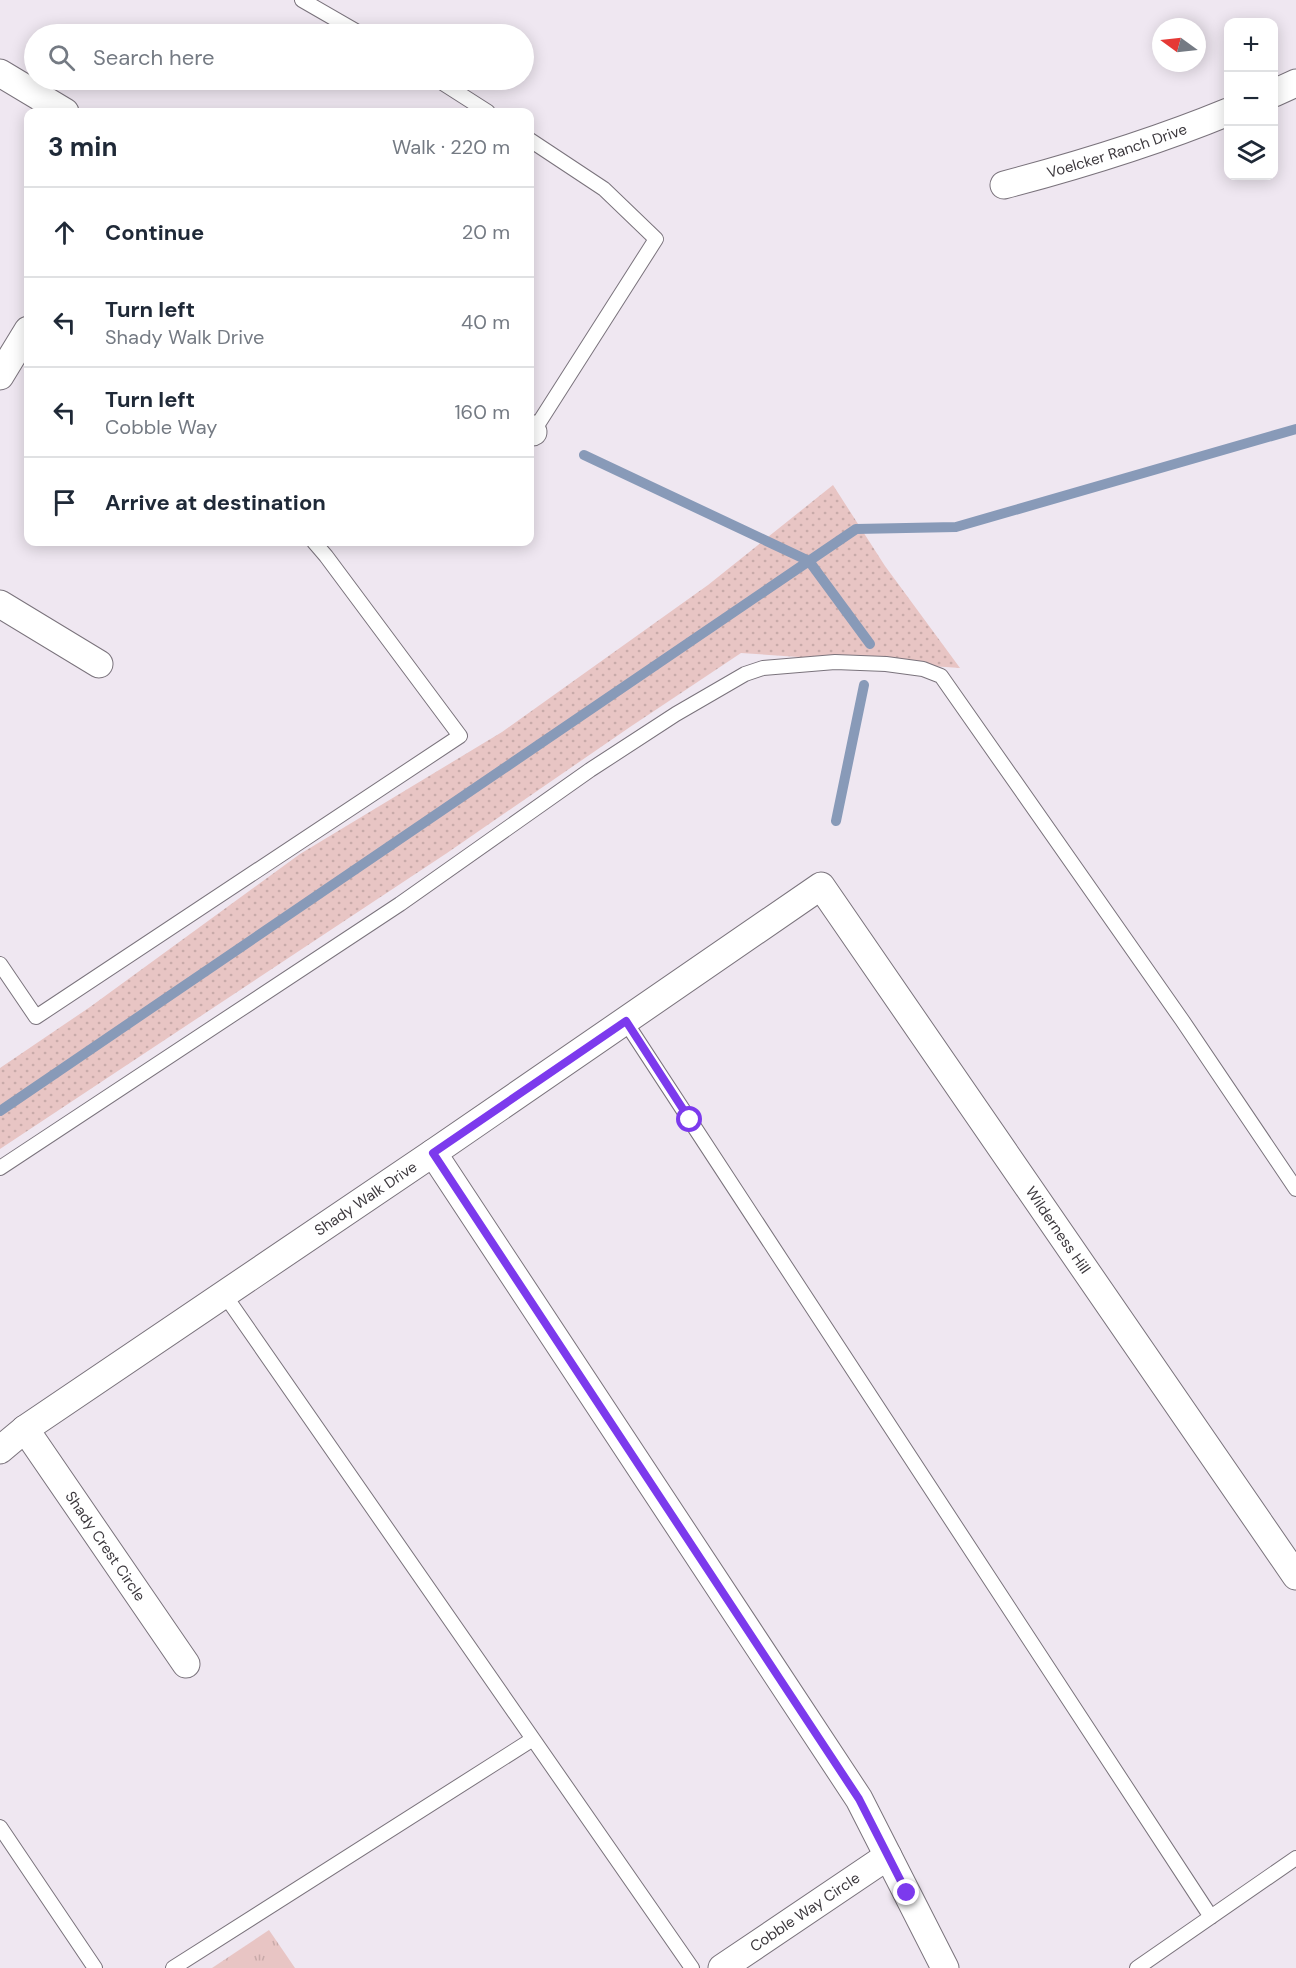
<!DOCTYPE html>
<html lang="en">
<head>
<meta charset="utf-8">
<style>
	body { margin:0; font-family:"DM Sans",sans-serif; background:#f6f6f7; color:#1f2937 }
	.controls { position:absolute; right:18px; top:18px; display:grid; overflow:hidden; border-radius:12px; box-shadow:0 3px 15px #0003 }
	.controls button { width:54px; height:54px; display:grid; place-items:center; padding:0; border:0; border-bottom:2px solid #e0e1e3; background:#fff; color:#1f2937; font:30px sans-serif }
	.compass { position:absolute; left:1152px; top:18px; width:54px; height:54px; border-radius:50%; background:#fff; box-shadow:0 3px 15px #0003; rotate:285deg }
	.stop { position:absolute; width:18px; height:18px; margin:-14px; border:4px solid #7c3aed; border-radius:50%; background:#fff }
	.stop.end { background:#7c3aed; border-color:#fff; box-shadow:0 2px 6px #0008 }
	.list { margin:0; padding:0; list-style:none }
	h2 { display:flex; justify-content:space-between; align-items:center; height:78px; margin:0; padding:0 24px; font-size:26px }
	h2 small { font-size:20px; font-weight:400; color:#747a83 }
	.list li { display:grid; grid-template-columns:39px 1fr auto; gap:18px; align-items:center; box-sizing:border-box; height:90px; padding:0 24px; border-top:2px solid #e0e1e3 }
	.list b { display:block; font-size:22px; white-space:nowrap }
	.list p { margin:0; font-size:20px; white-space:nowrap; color:#747a83 }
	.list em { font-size:20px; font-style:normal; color:#747a83 }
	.icon { flex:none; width:33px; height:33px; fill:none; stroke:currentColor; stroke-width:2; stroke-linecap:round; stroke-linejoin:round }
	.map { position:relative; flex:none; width:1296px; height:1968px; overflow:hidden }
	.search { position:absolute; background:#fff; box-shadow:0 3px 15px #0003; left:24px; top:24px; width:510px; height:66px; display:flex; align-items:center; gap:15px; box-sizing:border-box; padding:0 21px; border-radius:33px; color:#747a83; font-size:22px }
	.panel { position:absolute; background:#fff; box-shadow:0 3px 15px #0003; left:24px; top:108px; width:510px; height:438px; border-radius:12px }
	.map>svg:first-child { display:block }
	.grass { fill:url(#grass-dots) }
	.park { fill:url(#park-tufts) }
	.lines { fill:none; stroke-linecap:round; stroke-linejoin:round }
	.stream { stroke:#889ab8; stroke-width:10 }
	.lane-casing { stroke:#7a737c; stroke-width:16 }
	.street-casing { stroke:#7a737c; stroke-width:29 }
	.lane { stroke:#fff; stroke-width:14 }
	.street { stroke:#fff; stroke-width:27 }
	.route { stroke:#7c3aed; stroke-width:8 }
	.labels { text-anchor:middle; stroke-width:5; stroke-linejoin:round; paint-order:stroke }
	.street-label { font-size:15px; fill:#3d393e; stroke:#fff }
</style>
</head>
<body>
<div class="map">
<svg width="1296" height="1968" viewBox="0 0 1296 1968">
	<defs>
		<pattern id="grass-dots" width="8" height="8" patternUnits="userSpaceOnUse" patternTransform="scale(1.5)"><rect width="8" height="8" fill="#e8c5c4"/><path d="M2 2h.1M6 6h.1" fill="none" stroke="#c8aaa9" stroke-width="1.8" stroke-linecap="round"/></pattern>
		<pattern id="park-tufts" width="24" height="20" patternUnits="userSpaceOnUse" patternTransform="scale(1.5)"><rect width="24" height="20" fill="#e8c5c4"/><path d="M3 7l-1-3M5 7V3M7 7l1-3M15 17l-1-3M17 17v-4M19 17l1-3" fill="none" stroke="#c8aaa9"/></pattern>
	</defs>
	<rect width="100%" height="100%" fill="#efe7f1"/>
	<!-- grass -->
	<path class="grass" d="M833,485L885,566L960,668L741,653L630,727L447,853L0,1149V1068L90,1007L300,854L502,732L708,585Z"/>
	<!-- park -->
	<path class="park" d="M269,1930L295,1968H212Z"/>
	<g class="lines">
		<!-- stream -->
		<path class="stream" d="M584,455L809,561L870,644
			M836,821L864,685
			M0,1111L856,529L956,527L1296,429"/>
		<defs>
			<path id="lane" d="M302,0L361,34
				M438,80L488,112
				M530,140L604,189L656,239L533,432
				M0,964L36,1017L460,736L326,556L314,542
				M625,1021L1211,1917
				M0,1168L400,904L590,770L676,714L745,674L763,668L835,662L886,664L923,669L941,676L1182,1020L1296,1189
				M224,1294L692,1968
				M0,1827L95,1968
				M173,1968L533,1739
				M1137,1968L1296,1858"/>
			<g id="street">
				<path d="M0,73L65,112"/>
				<path d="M1274,93L1296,83"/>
				<path id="s1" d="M1004,185C1080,165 1155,142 1228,112"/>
				<path d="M0,376L28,330"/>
				<path d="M530,428L533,432"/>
				<path d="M0,604L99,664"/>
				<path d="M433,1153L859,1799L945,1968"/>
				<path id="s2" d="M25,1429L186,1664"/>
				<path id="s3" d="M0,1450L25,1429L433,1153L821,886L1296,1576"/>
				<path id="s4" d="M722,1968L888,1856"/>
			</g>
		</defs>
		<!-- lane casing -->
		<use href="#lane" class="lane-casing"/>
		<!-- street casing -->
		<use href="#street" class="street-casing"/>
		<!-- lane -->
		<use href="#lane" class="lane"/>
		<!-- street -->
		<use href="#street" class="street"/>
	</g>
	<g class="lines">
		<!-- route -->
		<path class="route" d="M690,1120L626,1021L433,1153L859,1799L907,1893"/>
	</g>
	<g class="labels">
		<!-- street labels -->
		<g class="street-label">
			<text dy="5" stroke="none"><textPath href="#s1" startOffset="118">Voelcker Ranch Drive</textPath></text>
			<text dy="5" stroke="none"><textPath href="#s3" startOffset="444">Shady Walk Drive</textPath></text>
			<text dy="5" stroke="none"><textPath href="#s3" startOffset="1414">Wilderness Hill</textPath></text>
			<text dy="5" stroke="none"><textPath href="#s2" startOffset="142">Shady Crest Circle</textPath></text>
			<text dy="5" stroke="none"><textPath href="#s4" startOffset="100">Cobble Way Circle</textPath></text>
		</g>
	</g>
</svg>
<div class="controls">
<button>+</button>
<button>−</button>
<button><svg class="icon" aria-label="layers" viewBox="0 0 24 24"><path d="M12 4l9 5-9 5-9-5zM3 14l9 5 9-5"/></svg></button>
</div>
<svg class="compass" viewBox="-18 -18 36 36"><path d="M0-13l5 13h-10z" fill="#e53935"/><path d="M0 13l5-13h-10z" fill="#747a83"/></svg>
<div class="stop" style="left:690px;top:1120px"></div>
<div class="stop end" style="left:907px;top:1893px"></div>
<div class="search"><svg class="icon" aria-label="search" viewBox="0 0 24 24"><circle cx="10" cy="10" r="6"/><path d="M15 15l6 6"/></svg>Search here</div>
<section class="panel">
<h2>3 min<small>Walk · 220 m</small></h2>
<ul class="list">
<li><svg class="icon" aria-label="ahead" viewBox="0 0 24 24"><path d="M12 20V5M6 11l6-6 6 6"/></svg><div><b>Continue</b></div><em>20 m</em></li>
<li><svg class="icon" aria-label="left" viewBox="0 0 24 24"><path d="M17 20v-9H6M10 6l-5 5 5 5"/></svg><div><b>Turn left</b><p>Shady Walk Drive</p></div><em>40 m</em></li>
<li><svg class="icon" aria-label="left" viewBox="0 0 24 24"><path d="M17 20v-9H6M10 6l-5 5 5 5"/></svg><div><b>Turn left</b><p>Cobble Way</p></div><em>160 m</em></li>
<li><svg class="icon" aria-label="arrive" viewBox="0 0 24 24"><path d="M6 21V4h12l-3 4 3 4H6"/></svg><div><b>Arrive at destination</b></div></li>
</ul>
</section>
</div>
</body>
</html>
